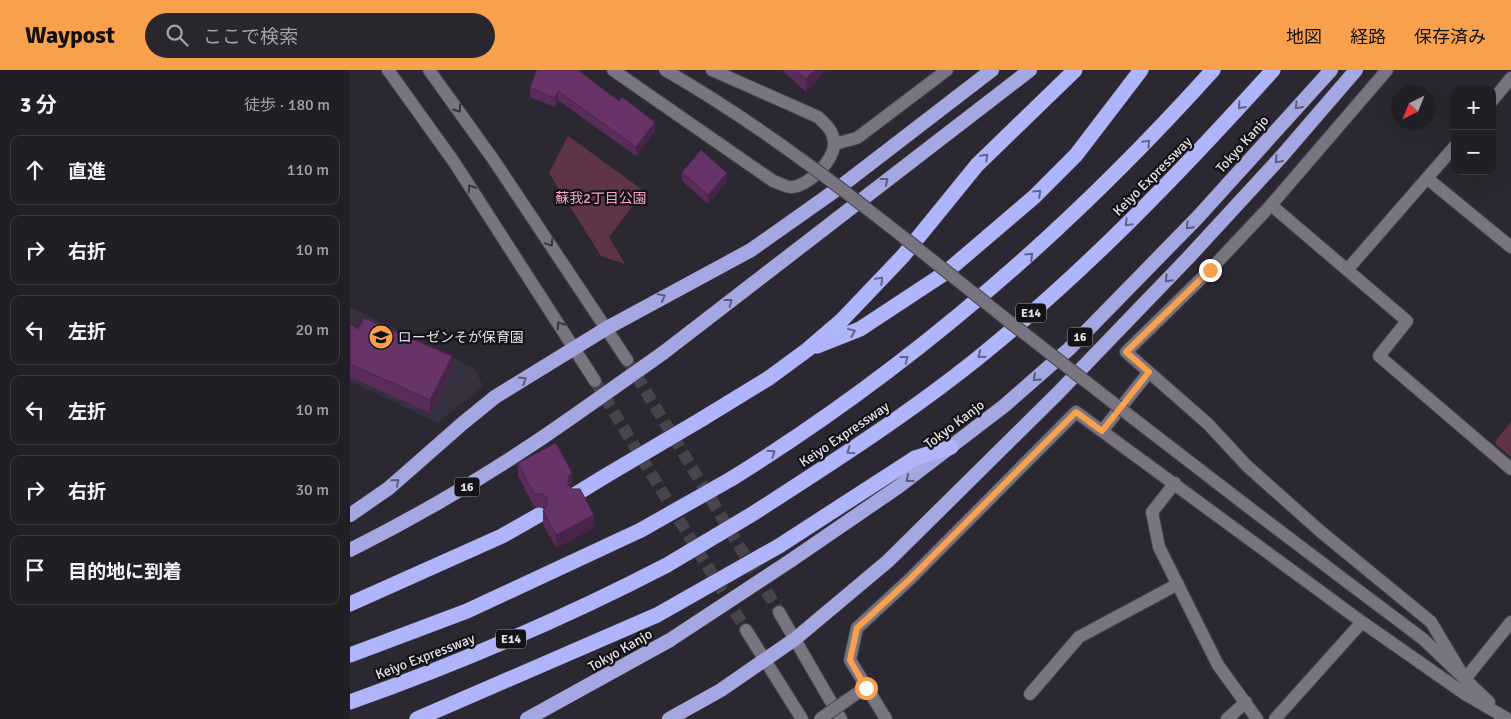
<!DOCTYPE html>
<html lang="ja">
<head>
<meta charset="utf-8">
<style>
	body { margin:0; font-family:Signika,"Noto Sans JP",sans-serif; background:#29272d; color:#f1f3f6 }
	.controls { position:absolute; right:15px; top:15px; display:grid; overflow:hidden; border-radius:10px; box-shadow:0 5px 20px #0002 }
	.controls button { width:45px; height:45px; display:grid; place-items:center; padding:0; border:0; border-bottom:1px solid #3e3c42; background:#211e25; color:#f1f3f6; font:25px sans-serif }
	.compass { position:absolute; left:1041px; top:15px; width:45px; height:45px; border-radius:50%; background:#211e25; box-shadow:0 5px 20px #0002; rotate:223deg }
	.stop { position:absolute; width:15px; height:15px; margin:-11px; border:4px solid #f9a04c; border-radius:50%; background:#fff }
	.stop.end { background:#f9a04c; border-color:#fff; box-shadow:0 1px 5px #0008 }
	.list { margin:0; padding:0; list-style:none }
	h2 { display:flex; justify-content:space-between; align-items:center; height:65px; margin:0; padding:0 20px; font-size:21px }
	h2 small { font-size:16px; font-weight:400; color:#a2a2a7 }
	.list li { display:grid; grid-template-columns:32px 1fr auto; gap:15px; align-items:center; box-sizing:border-box; height:70px; margin:0 10px 10px; padding:0 10px; border:1px solid #3e3c42; border-radius:10px }
	.list b { display:block; font-size:19px; white-space:nowrap }
	.list em { font-size:16px; font-style:normal; color:#a2a2a7 }
	.icon { flex:none; width:28px; height:28px; fill:none; stroke:currentColor; stroke-width:2; stroke-linecap:round; stroke-linejoin:round }
	.map { position:relative; flex:none; width:1161px; height:649px; overflow:hidden }
	header { display:flex; align-items:center; gap:30px; box-sizing:border-box; height:70px; padding:0 25px; background:#f9a04c; color:#111 }
	header strong { font-size:24px }
	nav { display:flex; gap:28px; margin-inline-start:auto; font-size:18px }
	.search { width:350px; height:45px; background:#29272d; display:flex; align-items:center; gap:12px; box-sizing:border-box; padding:0 18px; border-radius:28px; color:#a2a2a7; font-size:19px }
	main { display:flex }
	aside { flex:1; background:#211e25 }
	.map>svg:first-child { display:block }
	.built { fill:#36303f }
	.green { fill:#5f3348 }
	.lines { fill:none; stroke-linecap:round; stroke-linejoin:round }
	.tertiary-tunnel { stroke:#48444c; stroke-width:12; stroke-dasharray:12 6; stroke-linecap:butt }
	.pedestrian-casing { stroke:#46434b; stroke-width:14 }
	.minor-casing { stroke:#46434b; stroke-width:14 }
	.tertiary-casing { stroke:#46434b; stroke-width:14 }
	.trunk-casing { stroke:#46434b; stroke-width:15 }
	.motorway-casing { stroke:#46434b; stroke-width:16 }
	.pedestrian { stroke:#797580; stroke-width:12 }
	.minor { stroke:#797580; stroke-width:12 }
	.tertiary { stroke:#797580; stroke-width:12 }
	.trunk { stroke:#a4a8e2; stroke-width:14 }
	.motorway { stroke:#aeb5fa; stroke-width:15 }
	.minor-bridge-casing { stroke:#46434b; stroke-width:14; stroke-linecap:butt }
	.trunk-bridge-casing { stroke:#46434b; stroke-width:15; stroke-linecap:butt }
	.motorway-bridge-casing { stroke:#46434b; stroke-width:16; stroke-linecap:butt }
	.minor-bridge { stroke:#797580; stroke-width:12 }
	.trunk-bridge { stroke:#a4a8e2; stroke-width:14 }
	.motorway-bridge { stroke:#aeb5fa; stroke-width:15 }
	.wall { fill:#592c5a }
	.shaded-wall { fill:#49244a }
	.building { fill:#683369; stroke:#49244a }
	.oneway { stroke:#606488 }
	.oneway2 { stroke:#5c5d7c }
	.oneway3 { stroke:#37353b }
	.route { stroke:#f9a04c; stroke-width:6 }
	.labels { text-anchor:middle; stroke-width:4.5; stroke-linejoin:round; paint-order:stroke }
	.shield { fill:#131216; stroke:#a5a4a9; stroke-width:1 }
	.shield-label { font-size:12px; font-weight:bold; fill:#e4e2e8 }
	.street-label { font-size:14px; fill:#e4e2e8; stroke:#131216 }
	.park-label { font-size:14px; fill:#f9a5cc; stroke:#131216 }
	.poi-label { font-size:14px; fill:#e4e2e8; stroke:#131216; text-anchor:start }
</style>
</head>
<body>
<header>
<strong>Waypost</strong>
<div class="search"><svg class="icon" aria-label="search" viewBox="0 0 24 24"><circle cx="10" cy="10" r="6"/><path d="M15 15l6 6"/></svg>ここで検索</div>
<nav><a>地図</a><a>経路</a><a>保存済み</a></nav>
</header>
<main>
<aside>
<h2>3 分<small>徒歩 · 180 m</small></h2>
<ul class="list">
<li><svg class="icon" aria-label="ahead" viewBox="0 0 24 24"><path d="M12 20V5M6 11l6-6 6 6"/></svg><div><b>直進</b></div><em>110 m</em></li>
<li><svg class="icon" aria-label="right" viewBox="0 0 24 24"><path d="M7 20v-9h11M14 6l5 5-5 5"/></svg><div><b>右折</b></div><em>10 m</em></li>
<li><svg class="icon" aria-label="left" viewBox="0 0 24 24"><path d="M17 20v-9H6M10 6l-5 5 5 5"/></svg><div><b>左折</b></div><em>20 m</em></li>
<li><svg class="icon" aria-label="left" viewBox="0 0 24 24"><path d="M17 20v-9H6M10 6l-5 5 5 5"/></svg><div><b>左折</b></div><em>10 m</em></li>
<li><svg class="icon" aria-label="right" viewBox="0 0 24 24"><path d="M7 20v-9h11M14 6l5 5-5 5"/></svg><div><b>右折</b></div><em>30 m</em></li>
<li><svg class="icon" aria-label="arrive" viewBox="0 0 24 24"><path d="M6 21V4h12l-3 4 3 4H6"/></svg><div><b>目的地に到着</b></div></li>
</ul>
</aside>
<div class="map">
<svg width="1161" height="649" viewBox="0 0 1161 649">
	<rect width="100%" height="100%" fill="#2c2831"/>
	<!-- built -->
	<path class="built" d="M0,237L124,298L133,316L88,353L0,311Z"/>
	<!-- green -->
	<path class="green" d="M218,66L294,121L259,167L275,194L251,186L199,103Z
		M1161,352V387L1146,374V370Z"/>
	<g class="lines">
		<!-- tertiary-tunnel -->
		<path class="tertiary-tunnel" d="M277,290L429,542
			M245,311L396,560"/>
		<defs>
			<path id="pedestrian" d="M1115,609L1161,552"/>
			<path id="minor" d="M263,0L423,111C429,113 436,117 441,117C458,117 485,90 484,72C483,60 476,55 468,47L362,0
				M1037,0L921,135L1057,251L1029,286L1161,399
				M1142,31L1161,8
				M484,74L507,68L597,0
				M1078,109L1161,177
				M921,135L860,200L776,282L858,354L897,396L970,461L1081,552L1115,609
				M997,200L1105,76
				M752,361L799,302
				M825,413L802,442L809,477L868,595L907,649
				M1073,569L1139,632
				M680,624L729,567L828,514
				M536,649L500,590L507,558L560,509L726,342L1012,552L1115,624L1156,648
				M877,649L896,632
				M925,649L1012,552"/>
			<path id="tertiary" d="M38,0L104,92L245,311
				M79,0L143,89L277,290
				M429,542L491,649
				M396,560L452,649"/>
			<path id="trunk" d="M313,283L680,0
				M0,445L39,418L113,353L145,327L257,258L401,180L486,120L642,0
				M0,480C80,440 155,395 228,343
				M440,491L548,417L654,336L719,279L848,147L981,0
				M177,649L320,570
				M319,649L371,620L445,569L538,491L708,323L838,188L931,87L1006,0"/>
			<path id="motorway" d="M467,276L510,259L595,203L684,127L726,85L791,0
				M352,349L419,308L457,280L492,250L553,186L627,95L725,0
				M381,409C562,297 721,158 863,0
				M226,424L257,405
				M404,443C480,394 557,345 628,288C736,201 831,102 923,0
				M429,476L565,388L601,377
				M0,534L152,466L189,445
				M0,585L117,541L291,460
				M0,632C109,593 215,548 317,495
				M67,649L307,545"/>
		</defs>
		<!-- pedestrian casing -->
		<use href="#pedestrian" class="pedestrian-casing"/>
		<!-- minor casing -->
		<use href="#minor" class="minor-casing"/>
		<!-- tertiary casing -->
		<use href="#tertiary" class="tertiary-casing"/>
		<!-- trunk casing -->
		<use href="#trunk" class="trunk-casing"/>
		<!-- motorway casing -->
		<use href="#motorway" class="motorway-casing"/>
		<!-- pedestrian -->
		<use href="#pedestrian" class="pedestrian"/>
		<!-- minor -->
		<use href="#minor" class="minor"/>
		<!-- tertiary -->
		<use href="#tertiary" class="tertiary"/>
		<!-- trunk -->
		<use href="#trunk" class="trunk"/>
		<!-- motorway -->
		<use href="#motorway" class="motorway"/>
		<defs>
			<path id="minor-bridge" d="M315,0C439,71 550,165 661,253C797,360 934,465 1073,569
				M470,649L516,617"/>
			<path id="trunk-bridge" d="M228,343L313,283
				M320,570L440,491"/>
			<path id="motorway-bridge" d="M257,405L352,349
				M291,460L381,409
				M317,495L404,443
				M307,545L429,476"/>
		</defs>
		<!-- minor-bridge casing -->
		<use href="#minor-bridge" class="minor-bridge-casing"/>
		<!-- trunk-bridge casing -->
		<use href="#trunk-bridge" class="trunk-bridge-casing"/>
		<!-- motorway-bridge casing -->
		<use href="#motorway-bridge" class="motorway-bridge-casing"/>
		<!-- minor-bridge -->
		<use href="#minor-bridge" class="minor-bridge"/>
		<!-- trunk-bridge -->
		<use href="#trunk-bridge" class="trunk-bridge"/>
		<!-- motorway-bridge -->
		<use href="#motorway-bridge" class="motorway-bridge"/>
	</g>
	<!-- wall -->
	<path class="wall" d="M187,0L305,61L286,86L208,30L205,37L180,27V18Z
		M433,0H476L456,22L433,1Z
		M332,102L377,112L358,134L332,111Z
		M0,254L8,259L102,299L80,343L0,307Z
		M168,393L222,416L220,417L244,458L206,478L193,454V441L195,438L193,437H184L168,406Z"/>
	<!-- shaded-wall -->
	<path class="shaded-wall" d="M465,0H476L456,22V9Z
		M208,21V30L205,37V28Z
		M305,52V61L286,86V77Z
		M377,103V112L358,134V125Z
		M102,286V299L80,343V330Z
		M222,403V416L218,420V407Z
		M244,445V458L206,478V465Z"/>
	<!-- building -->
	<path class="building" d="M187,0H228L269,31L272,27L305,52L286,77L208,21L205,28L180,18Z
		M446,0H465L456,9Z
		M351,80L377,103L358,125L332,102Z
		M14,248L102,286L80,330L0,294V254L8,259Z
		M206,373L222,403L218,407V415L222,419H230L244,445L206,465L193,441L197,436V428L193,424H184L168,393Z"/>
	<!-- one-way arrows -->
	<defs><path id="oneway-chevron" d="M-2-3.5L2.5 0L-2 3.5" fill="none" stroke-width="1.6" stroke-linecap="round" stroke-linejoin="round" transform="scale(1.25)"/></defs>
	<g class="oneway">
		<use href="#oneway-chevron" transform="translate(891 36) rotate(132)"/>
		<use href="#oneway-chevron" transform="translate(797 73) rotate(-45)"/>
		<use href="#oneway-chevron" transform="translate(635 87) rotate(-45)"/>
		<use href="#oneway-chevron" transform="translate(688 123) rotate(-44)"/>
		<use href="#oneway-chevron" transform="translate(778 153) rotate(135)"/>
		<use href="#oneway-chevron" transform="translate(680 186) rotate(-43)"/>
		<use href="#oneway-chevron" transform="translate(530 210) rotate(-46)"/>
		<use href="#oneway-chevron" transform="translate(502 262) rotate(-22)"/>
		<use href="#oneway-chevron" transform="translate(631 285) rotate(141)"/>
		<use href="#oneway-chevron" transform="translate(555 289) rotate(-37)"/>
		<use href="#oneway-chevron" transform="translate(500 381) rotate(146)"/>
		<use href="#oneway-chevron" transform="translate(422 383) rotate(-34)"/>
	</g>
	<g class="oneway2">
		<use href="#oneway-chevron" transform="translate(948 36) rotate(132)"/>
		<use href="#oneway-chevron" transform="translate(928 90) rotate(132)"/>
		<use href="#oneway-chevron" transform="translate(535 111) rotate(-38)"/>
		<use href="#oneway-chevron" transform="translate(839 156) rotate(134)"/>
		<use href="#oneway-chevron" transform="translate(818 209) rotate(134)"/>
		<use href="#oneway-chevron" transform="translate(312 227) rotate(-28)"/>
		<use href="#oneway-chevron" transform="translate(379 232) rotate(-38)"/>
		<use href="#oneway-chevron" transform="translate(686 308) rotate(138)"/>
		<use href="#oneway-chevron" transform="translate(173 310) rotate(-32)"/>
		<use href="#oneway-chevron" transform="translate(559 409) rotate(142)"/>
		<use href="#oneway-chevron" transform="translate(46 412) rotate(-41)"/>
	</g>
	<g class="oneway3">
		<use href="#oneway-chevron" transform="translate(108 39) rotate(55)"/>
		<use href="#oneway-chevron" transform="translate(121 118) rotate(-123)"/>
		<use href="#oneway-chevron" transform="translate(200 173) rotate(56)"/>
		<use href="#oneway-chevron" transform="translate(210 255) rotate(-123)"/>
	</g>
	<g class="lines">
		<!-- route -->
		<path class="route" d="M516,618L500,590L507,558L560,509L726,342L752,361L799,302L776,282L860,200"/>
	</g>
	<!-- icons -->
	<defs>
		<symbol id="school-disc" viewBox="-11 -11 22 22"><circle r="9.5" fill="#f9a04c" stroke="#131216"/><path d="M0-5L7-2L0 1L-7-2ZM-4 1L0 2.5L4 1V4Q0 6-4 4Z" fill="#111"/></symbol>
	</defs>
	<g fill-rule="evenodd">
		<use href="#school-disc" x="17" y="253" width="28" height="28"/>
	</g>
	<g class="labels">
		<!-- shield labels -->
		<g class="shield">
			<rect x="666" y="233.5" width="30" height="19" rx="4"/>
			<rect x="717.5" y="257.5" width="25" height="19" rx="4"/>
			<rect x="104.5" y="407.5" width="25" height="19" rx="4"/>
			<rect x="146" y="559.5" width="30" height="19" rx="4"/>
		</g>
		<g class="shield-label">
			<text x="681" y="247">E14</text>
			<text x="730" y="271">16</text>
			<text x="117" y="421">16</text>
			<text x="161" y="573">E14</text>
		</g>
		<!-- street labels -->
		<g class="street-label">
			<text transform="translate(892 74) rotate(-48)" y="5">Tokyo Kanjo</text>
			<text transform="translate(802 106) rotate(-45)" y="5">Keiyo Expressway</text>
			<text transform="translate(604 354) rotate(-37)" y="5">Tokyo Kanjo</text>
			<text transform="translate(494 364) rotate(-34)" y="5">Keiyo Expressway</text>
			<text transform="translate(270 580) rotate(-30)" y="5">Tokyo Kanjo</text>
			<text transform="translate(75 586) rotate(-21)" y="5">Keiyo Expressway</text>
		</g>
		<!-- park labels -->
		<g class="park-label">
			<text x="251" y="133">蘇我2丁目公園</text>
		</g>
		<!-- poi labels -->
		<g class="poi-label">
			<text x="48" y="272">ローゼンそが保育園</text>
		</g>
	</g>
</svg>
<div class="controls">
<button>+</button>
<button>−</button>
</div>
<svg class="compass" viewBox="-18 -18 36 36"><path d="M0-13l5 13h-10z" fill="#e53935"/><path d="M0 13l5-13h-10z" fill="#a2a2a7"/></svg>
<div class="stop" style="left:516px;top:618px"></div>
<div class="stop end" style="left:860px;top:200px"></div>
</div>
</main>
</body>
</html>
